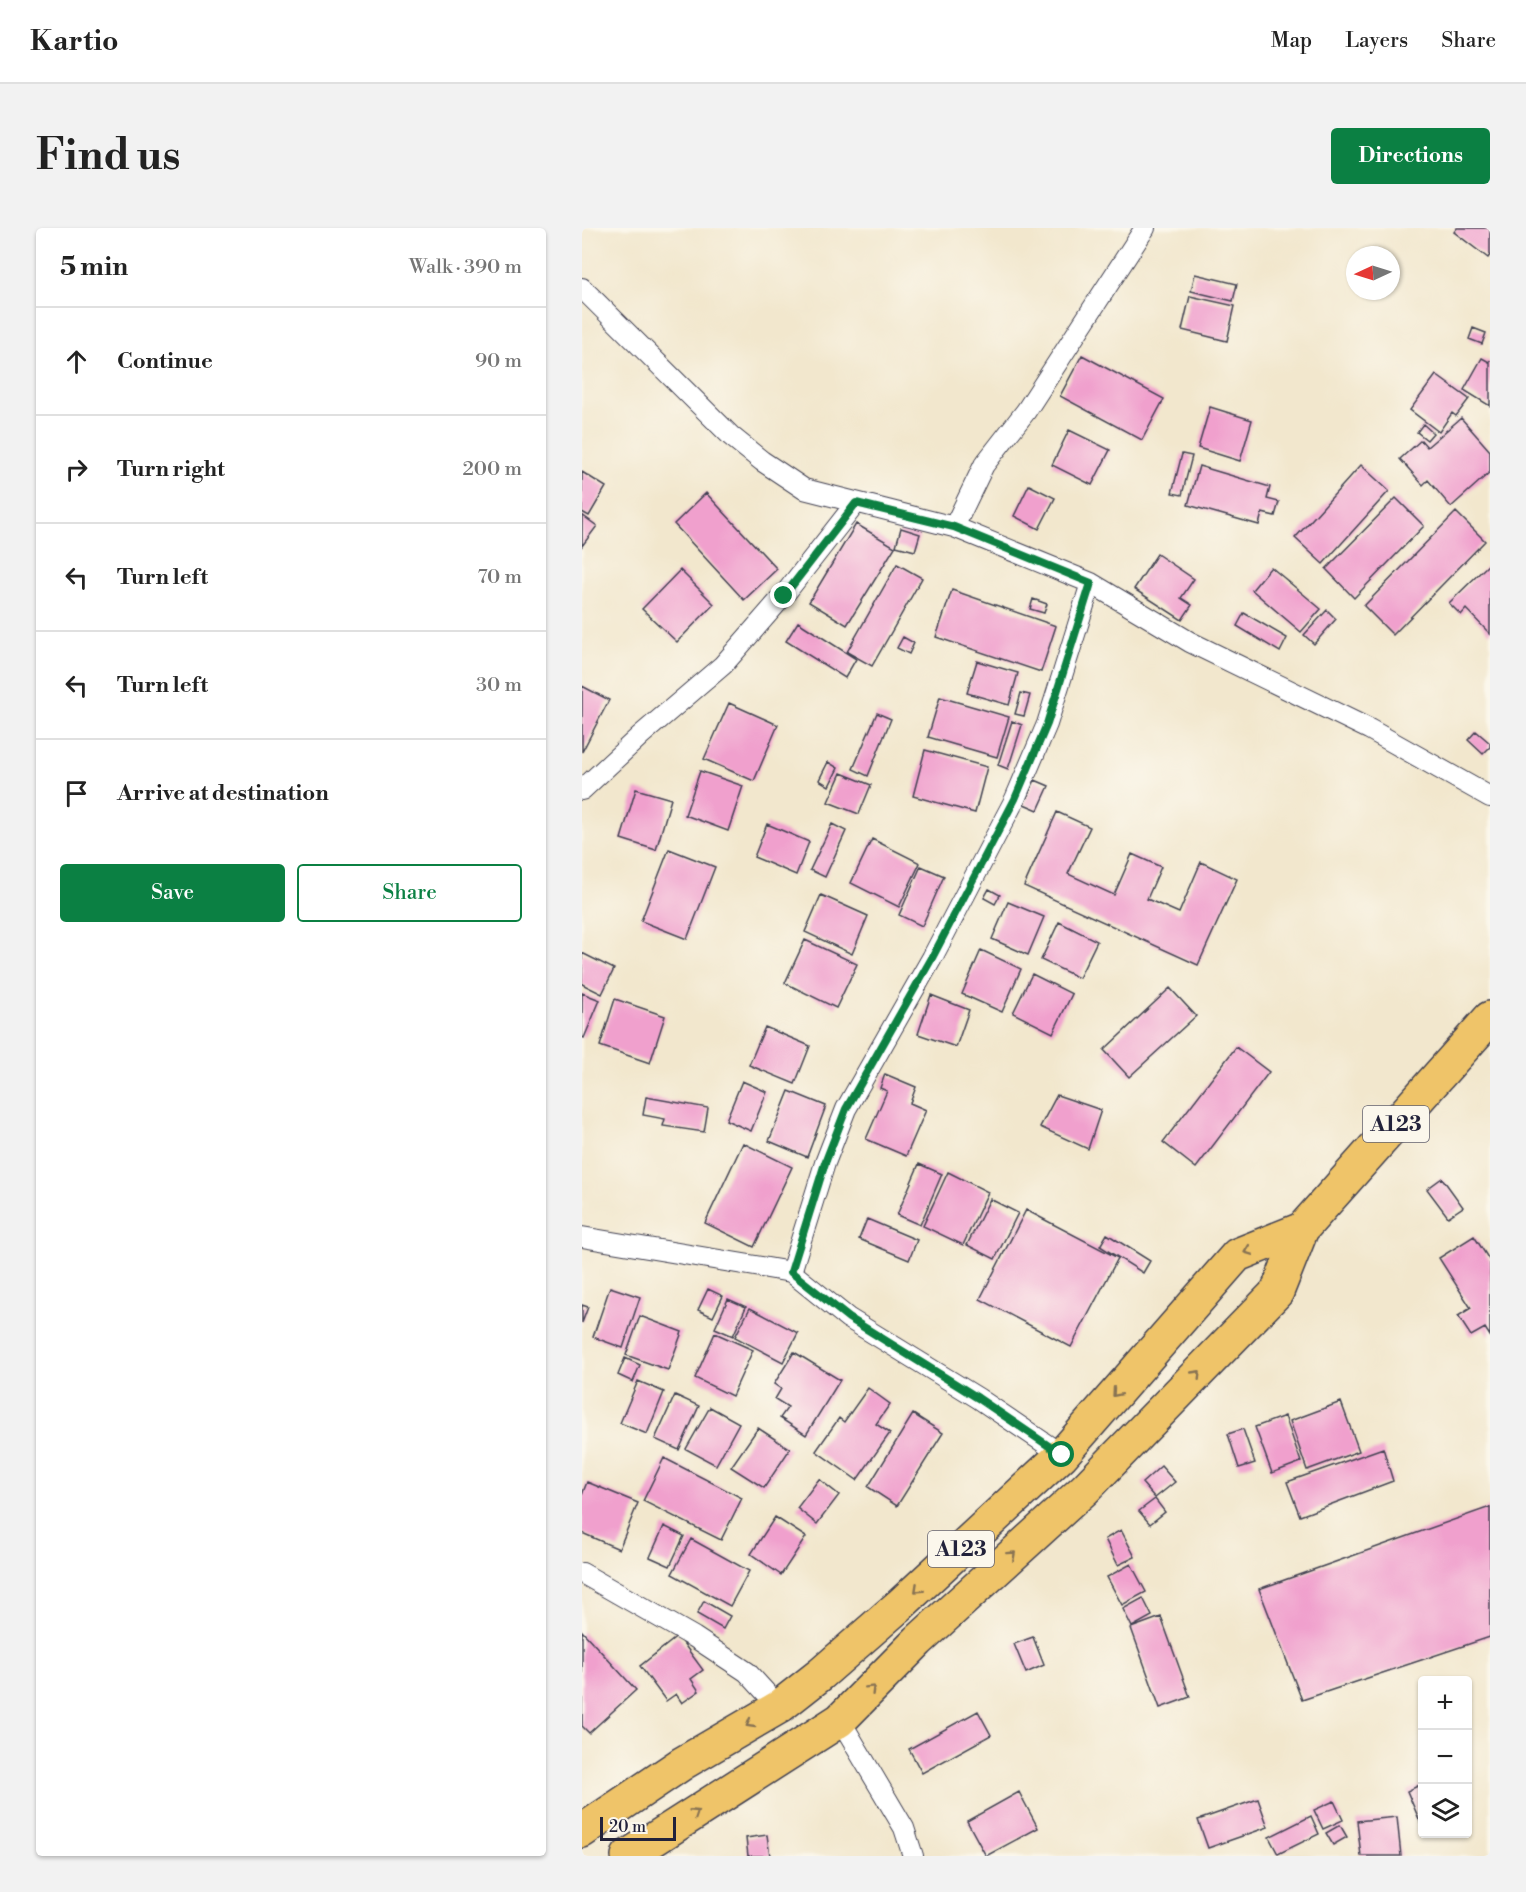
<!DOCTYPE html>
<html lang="en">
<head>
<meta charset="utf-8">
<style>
	body { margin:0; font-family:"Libre Bodoni",serif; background:#f2f2f2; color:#222 }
	.controls { position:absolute; right:18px; bottom:18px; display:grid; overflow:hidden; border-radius:6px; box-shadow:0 2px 4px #0004 }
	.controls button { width:54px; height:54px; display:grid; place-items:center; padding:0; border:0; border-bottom:2px solid #e0e0e0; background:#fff; color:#222; font:30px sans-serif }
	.compass { position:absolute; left:764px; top:18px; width:54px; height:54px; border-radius:50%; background:#fff; box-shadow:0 2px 4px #0004; rotate:266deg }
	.scale { position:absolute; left:18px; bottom:15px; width:76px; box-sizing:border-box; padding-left:6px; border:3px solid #22223b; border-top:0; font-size:16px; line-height:21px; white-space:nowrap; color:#22223b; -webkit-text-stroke:4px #fbf7ec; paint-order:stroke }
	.stop { position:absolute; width:18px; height:18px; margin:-14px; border:4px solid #0b8043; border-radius:50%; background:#fff }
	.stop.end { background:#0b8043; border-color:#fff; box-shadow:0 2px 6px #0008 }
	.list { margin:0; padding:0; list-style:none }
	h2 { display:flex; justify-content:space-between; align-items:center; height:78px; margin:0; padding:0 24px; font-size:26px }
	h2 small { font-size:20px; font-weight:400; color:#767676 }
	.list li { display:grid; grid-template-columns:39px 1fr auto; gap:18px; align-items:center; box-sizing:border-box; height:108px; padding:0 24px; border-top:2px solid #e0e0e0 }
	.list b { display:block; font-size:22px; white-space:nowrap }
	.list em { font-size:20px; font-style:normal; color:#767676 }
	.actions { display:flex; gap:12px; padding:18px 24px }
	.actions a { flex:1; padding:14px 0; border:2px solid #0b8043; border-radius:6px; text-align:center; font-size:21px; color:#0b8043 }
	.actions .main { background:#0b8043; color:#fff }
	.icon { flex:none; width:33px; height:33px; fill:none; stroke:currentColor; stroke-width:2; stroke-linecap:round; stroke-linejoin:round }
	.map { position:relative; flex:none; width:908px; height:1628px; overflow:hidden; border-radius:6px }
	header { display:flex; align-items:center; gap:36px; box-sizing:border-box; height:84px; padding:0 30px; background:#fff; border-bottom:2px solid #e0e0e0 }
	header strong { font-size:28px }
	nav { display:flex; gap:33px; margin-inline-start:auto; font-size:21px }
	.intro { display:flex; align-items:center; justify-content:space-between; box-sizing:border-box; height:144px; padding:0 36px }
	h1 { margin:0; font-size:42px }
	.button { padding:15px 27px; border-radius:6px; background:#0b8043; color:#fff; font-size:21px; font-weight:700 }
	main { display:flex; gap:36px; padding:0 36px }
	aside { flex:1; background:#fff; border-radius:6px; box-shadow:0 2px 4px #0004 }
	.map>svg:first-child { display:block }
	.building { fill:#f0a0cd }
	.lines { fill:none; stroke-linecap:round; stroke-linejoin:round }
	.minor-casing { stroke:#414051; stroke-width:22 }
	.trunk-casing { stroke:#414051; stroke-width:36 }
	.minor { stroke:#fff; stroke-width:20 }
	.trunk { stroke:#efc469; stroke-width:33 }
	.oneway { stroke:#887352 }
	.route { stroke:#0b8043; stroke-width:8 }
	.labels { text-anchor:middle; stroke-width:6; stroke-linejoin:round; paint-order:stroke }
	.shield { fill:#fbf7ec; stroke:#636270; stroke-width:1.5 }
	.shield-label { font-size:21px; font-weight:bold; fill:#22223b }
</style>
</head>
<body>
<header>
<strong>Kartio</strong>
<nav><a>Map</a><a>Layers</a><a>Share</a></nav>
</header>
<div class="intro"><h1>Find us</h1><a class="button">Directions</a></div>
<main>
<aside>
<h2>5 min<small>Walk · 390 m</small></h2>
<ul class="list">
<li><svg class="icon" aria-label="ahead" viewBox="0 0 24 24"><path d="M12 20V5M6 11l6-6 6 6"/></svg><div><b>Continue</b></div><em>90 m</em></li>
<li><svg class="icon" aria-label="right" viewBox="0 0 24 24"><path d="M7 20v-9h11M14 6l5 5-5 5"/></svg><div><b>Turn right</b></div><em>200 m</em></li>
<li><svg class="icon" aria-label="left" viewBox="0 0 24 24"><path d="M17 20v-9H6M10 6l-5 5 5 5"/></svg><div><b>Turn left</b></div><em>70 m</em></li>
<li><svg class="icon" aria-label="left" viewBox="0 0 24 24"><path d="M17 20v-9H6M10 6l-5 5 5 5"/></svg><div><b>Turn left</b></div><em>30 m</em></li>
<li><svg class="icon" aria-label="arrive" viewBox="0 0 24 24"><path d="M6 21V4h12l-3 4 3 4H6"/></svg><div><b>Arrive at destination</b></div></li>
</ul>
<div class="actions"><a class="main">Save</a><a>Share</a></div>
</aside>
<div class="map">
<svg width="908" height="1628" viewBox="0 0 908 1628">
	<rect width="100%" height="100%" fill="#fbf7ec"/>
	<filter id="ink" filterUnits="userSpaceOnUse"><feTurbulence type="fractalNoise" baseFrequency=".0167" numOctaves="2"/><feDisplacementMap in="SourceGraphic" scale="12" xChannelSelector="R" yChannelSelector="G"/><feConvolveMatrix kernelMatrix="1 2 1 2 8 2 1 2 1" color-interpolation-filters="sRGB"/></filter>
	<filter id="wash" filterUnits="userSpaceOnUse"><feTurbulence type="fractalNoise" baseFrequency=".008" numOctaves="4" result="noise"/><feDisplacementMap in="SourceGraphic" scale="24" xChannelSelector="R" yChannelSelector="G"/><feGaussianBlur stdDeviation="1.35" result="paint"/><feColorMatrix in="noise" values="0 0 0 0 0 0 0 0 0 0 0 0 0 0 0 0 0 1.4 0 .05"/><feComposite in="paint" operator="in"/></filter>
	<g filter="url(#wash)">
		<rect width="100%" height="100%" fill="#f2e7cd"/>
		<g id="blocks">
			<!-- building -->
			<path class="building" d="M875,0H908V27L906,30L872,4Z
				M613,46L655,56L651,73L609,63Z
				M608,68L653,78L645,113L600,102Z
				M891,100L904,105L900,116L887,111Z
				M500,127L582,171L560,212L478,168Z
				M900,130L907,134L908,132V178L882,162Z
				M854,147L887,171L874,188L870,185L857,204L828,182Z
				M628,179L670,192L658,233L616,220Z
				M879,190L908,223V244L869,279L846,252L841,257L818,231L839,212L845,219Z
				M841,196L851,205L845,212L835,204Z
				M487,202L528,222L510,257L470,237Z
				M600,226L610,228L600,267L590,265Z
				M779,237L807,263L741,336L713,310Z
				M617,238L688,259L685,271L697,274L693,288L680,285L677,297L606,277Z
				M0,244L24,259L7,288L0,284Z
				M447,257L473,270L457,301L432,288Z
				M124,265L195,341L162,372L92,296Z
				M814,270L842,298L772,370L744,341Z
				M874,284L903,313L811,407L782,378Z
				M0,287L15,298L0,318Z
				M274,296L313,319L265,397L227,374Z
				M319,300L338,306L333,323L314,318Z
				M575,326L612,351L599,370L610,377L600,392L552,361Z
				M908,335V406L884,381L879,387L867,375Z
				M315,336L340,350L290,438L265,424Z
				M689,339L739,381L719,404L670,362Z
				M98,342L132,376L95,414L60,381Z
				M370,362L474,398L459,444L354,409Z
				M451,371L465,376L462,385L448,381Z
				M745,382L754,391L732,416L722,407Z
				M662,385L705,410L698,424L655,398Z
				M216,394L274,431L263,450L204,413Z
				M321,409L332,415L327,426L315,420Z
				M395,433L436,445L427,477L385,465Z
				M0,458L27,472L0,524Z
				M439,465L448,467L442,488L433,486Z
				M358,469L427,489L415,529L346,509Z
				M147,475L196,497L172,553L122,531Z
				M295,485L309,491L286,548L271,541Z
				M430,493L440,497L426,541L416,537Z
				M894,503L908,515V519L901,526L886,512Z
				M343,522L405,539L393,585L331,568Z
				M246,534L256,540L247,558L237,552Z
				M118,543L161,558L146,603L103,587Z
				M259,545L289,557L277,586L246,574Z
				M453,552L467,558L456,582L442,576Z
				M54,561L89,571L74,622L39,611Z
				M475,584L508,599L486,646L532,667L550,626L579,639L565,671L597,685L619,634L655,651L616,737L442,658Z
				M185,596L227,614L214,647L172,629Z
				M250,596L264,603L243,649L228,642Z
				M290,611L338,635L317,679L269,655Z
				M87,621L133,639L105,711L59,693Z
				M339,638L362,648L340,698L317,687Z
				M407,661L418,667L413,676L402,670Z
				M239,667L286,688L270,726L223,704Z
				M426,674L462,689L446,727L410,711Z
				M477,694L515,713L497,750L459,732Z
				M223,712L275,736L254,780L203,755Z
				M399,722L439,741L420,784L380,766Z
				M0,725L32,741L20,766L0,756Z
				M450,746L490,766L471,805L431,785Z
				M588,760L614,788L547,849L522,822Z
				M0,765L18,772L2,810L0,809Z
				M349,767L387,782L374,819L336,806Z
				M33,771L83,788L68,835L18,818Z
				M183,799L228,818L213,856L167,837Z
				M654,819L687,844L614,940L581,914Z
				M303,846L334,859L328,875L344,882L324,928L284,911L305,863L298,860Z
				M160,853L185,864L169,903L144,892Z
				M207,863L244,878L225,929L187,913Z
				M475,867L519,882L506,921L458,899Z
				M64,869L126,880L122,904L81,898L83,891L61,887Z
				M161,915L210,939L172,1019L123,995Z
				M337,936L360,946L338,997L315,987Z
				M366,944L406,964L381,1017L341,998Z
				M860,950L881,979L866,989L845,961Z
				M408,971L436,985L413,1031L385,1017Z
				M444,982L536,1030L489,1119L398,1071Z
				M285,991L335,1012L327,1032L277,1011Z
				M525,1006L568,1033L561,1045L518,1018Z
				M892,1008L908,1033V1108L903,1100L889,1108L876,1088L889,1080L857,1030Z
				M28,1059L58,1069L41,1120L11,1109Z
				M126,1061L141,1068L131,1089L116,1082Z
				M146,1071L164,1079L151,1108L133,1100Z
				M0,1077L6,1079L0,1095Z
				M168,1080L216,1105L201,1134L153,1109Z
				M58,1088L100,1104L86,1142L44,1127Z
				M133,1105L171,1122L150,1168L113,1150Z
				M212,1124L258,1152L224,1207L198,1190L206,1179L193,1171L199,1161L192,1156Z
				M43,1130L58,1137L51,1154L36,1147Z
				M56,1153L82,1164L65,1206L38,1195Z
				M286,1160L308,1176L294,1196L308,1205L275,1252L234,1223L257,1190L262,1194Z
				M93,1167L117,1178L97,1222L73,1211Z
				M759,1174L777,1223L725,1242L708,1193Z
				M128,1179L157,1195L134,1237L104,1221Z
				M331,1186L361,1205L315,1278L286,1259Z
				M703,1188L719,1234L690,1245L673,1199Z
				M176,1200L208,1221L182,1260L149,1239Z
				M661,1201L673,1235L657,1240L646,1206Z
				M801,1220L811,1253L718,1288L705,1254Z
				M82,1230L160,1270L139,1312L61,1273Z
				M579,1238L593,1254L573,1270L560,1255Z
				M237,1251L257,1267L235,1296L215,1280Z
				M5,1254L56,1275L37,1321L0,1305V1267Z
				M573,1271L583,1284L568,1296L557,1283Z
				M908,1279V1409L720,1472L677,1361Z
				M193,1289L224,1309L199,1347L169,1326Z
				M82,1298L102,1308L88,1338L68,1329Z
				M539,1302L553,1329L536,1337L523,1311Z
				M109,1311L167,1343L148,1378L90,1346Z
				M549,1336L564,1364L540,1377L525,1349Z
				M561,1370L570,1388L550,1399L541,1381Z
				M122,1373L148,1388L141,1401L115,1386Z
				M579,1389L608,1469L578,1480L549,1400Z
				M0,1403L54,1462L7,1505L0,1498Z
				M96,1408L121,1442L109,1451L117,1463L100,1475L94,1466L84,1473L58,1438Z
				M451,1409L462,1437L444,1445L432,1416Z
				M396,1483L409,1507L340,1545L327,1521Z
				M840,1556V1598L825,1563Z
				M437,1564L456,1600L404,1628L385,1593Z
				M676,1571L686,1599L626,1620L616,1592Z
				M752,1573L761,1592L741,1601L732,1582Z
				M729,1588L737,1606L696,1626L687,1609Z
				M815,1589L819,1628H779L775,1593Z
				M758,1597L765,1609L751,1617L744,1605Z
				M185,1607L188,1628H166L164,1610Z"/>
		</g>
	</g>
	<g filter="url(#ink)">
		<use href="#blocks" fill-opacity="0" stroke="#414051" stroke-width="1.5"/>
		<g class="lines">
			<defs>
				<path id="minor" d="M0,60L149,208L180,233L222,261L372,299L509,355L608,414L787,501L908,569
					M372,299L402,237L444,183L563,0
					M0,562L59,507L141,437L202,367L274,275
					M0,1009L209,1044L266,1090L396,1170L480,1227
					M209,1044L243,935L264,881L350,730L433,571L465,496L509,355
					M0,1345L112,1409L165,1444L197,1479
					M258,1492L322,1600L331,1628"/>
				<path id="trunk" d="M0,1603L101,1535L197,1479L239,1446L318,1377L480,1227L655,1027L720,1001
					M46,1628L258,1492L336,1413L503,1261L695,1064L720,1001L908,790"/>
			</defs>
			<!-- minor casing -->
			<use href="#minor" class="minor-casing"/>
			<!-- trunk casing -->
			<use href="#trunk" class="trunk-casing"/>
			<!-- minor -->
			<use href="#minor" class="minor"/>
			<!-- trunk -->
			<use href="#trunk" class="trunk"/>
		</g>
		<!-- one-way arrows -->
		<defs><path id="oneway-chevron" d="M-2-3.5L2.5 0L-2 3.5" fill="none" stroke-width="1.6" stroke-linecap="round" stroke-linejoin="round" transform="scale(1.5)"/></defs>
		<g class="oneway">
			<use href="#oneway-chevron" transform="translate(666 1023) rotate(159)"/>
			<use href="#oneway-chevron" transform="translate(615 1146) rotate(-46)"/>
			<use href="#oneway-chevron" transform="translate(534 1165) rotate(131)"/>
			<use href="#oneway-chevron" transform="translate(430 1327) rotate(-42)"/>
			<use href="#oneway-chevron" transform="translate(336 1361) rotate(137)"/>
			<use href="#oneway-chevron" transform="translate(289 1461) rotate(-45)"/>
			<use href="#oneway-chevron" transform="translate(168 1496) rotate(150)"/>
			<use href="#oneway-chevron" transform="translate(113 1585) rotate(-33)"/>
		</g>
	</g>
	<g class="lines" filter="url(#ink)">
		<!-- route -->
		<path class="route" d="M202,368L274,275L372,299L509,355L465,496L433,571L350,730L264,881L243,935L209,1044L267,1090L396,1170L480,1227"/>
	</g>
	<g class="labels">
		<!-- shield labels -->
		<g class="shield">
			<rect x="781" y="878" width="66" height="36" rx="4.5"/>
			<rect x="346" y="1303" width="66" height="36" rx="4.5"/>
		</g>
		<g class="shield-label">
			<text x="814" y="903">A123</text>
			<text x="379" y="1328">A123</text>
		</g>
	</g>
</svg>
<div class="controls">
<button>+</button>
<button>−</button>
<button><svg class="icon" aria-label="layers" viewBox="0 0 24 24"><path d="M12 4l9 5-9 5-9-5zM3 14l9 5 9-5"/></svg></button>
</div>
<svg class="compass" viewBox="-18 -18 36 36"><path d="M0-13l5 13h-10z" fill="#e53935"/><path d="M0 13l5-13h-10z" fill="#767676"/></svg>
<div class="scale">20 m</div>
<div class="stop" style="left:480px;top:1227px"></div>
<div class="stop end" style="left:202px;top:368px"></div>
</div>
</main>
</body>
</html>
